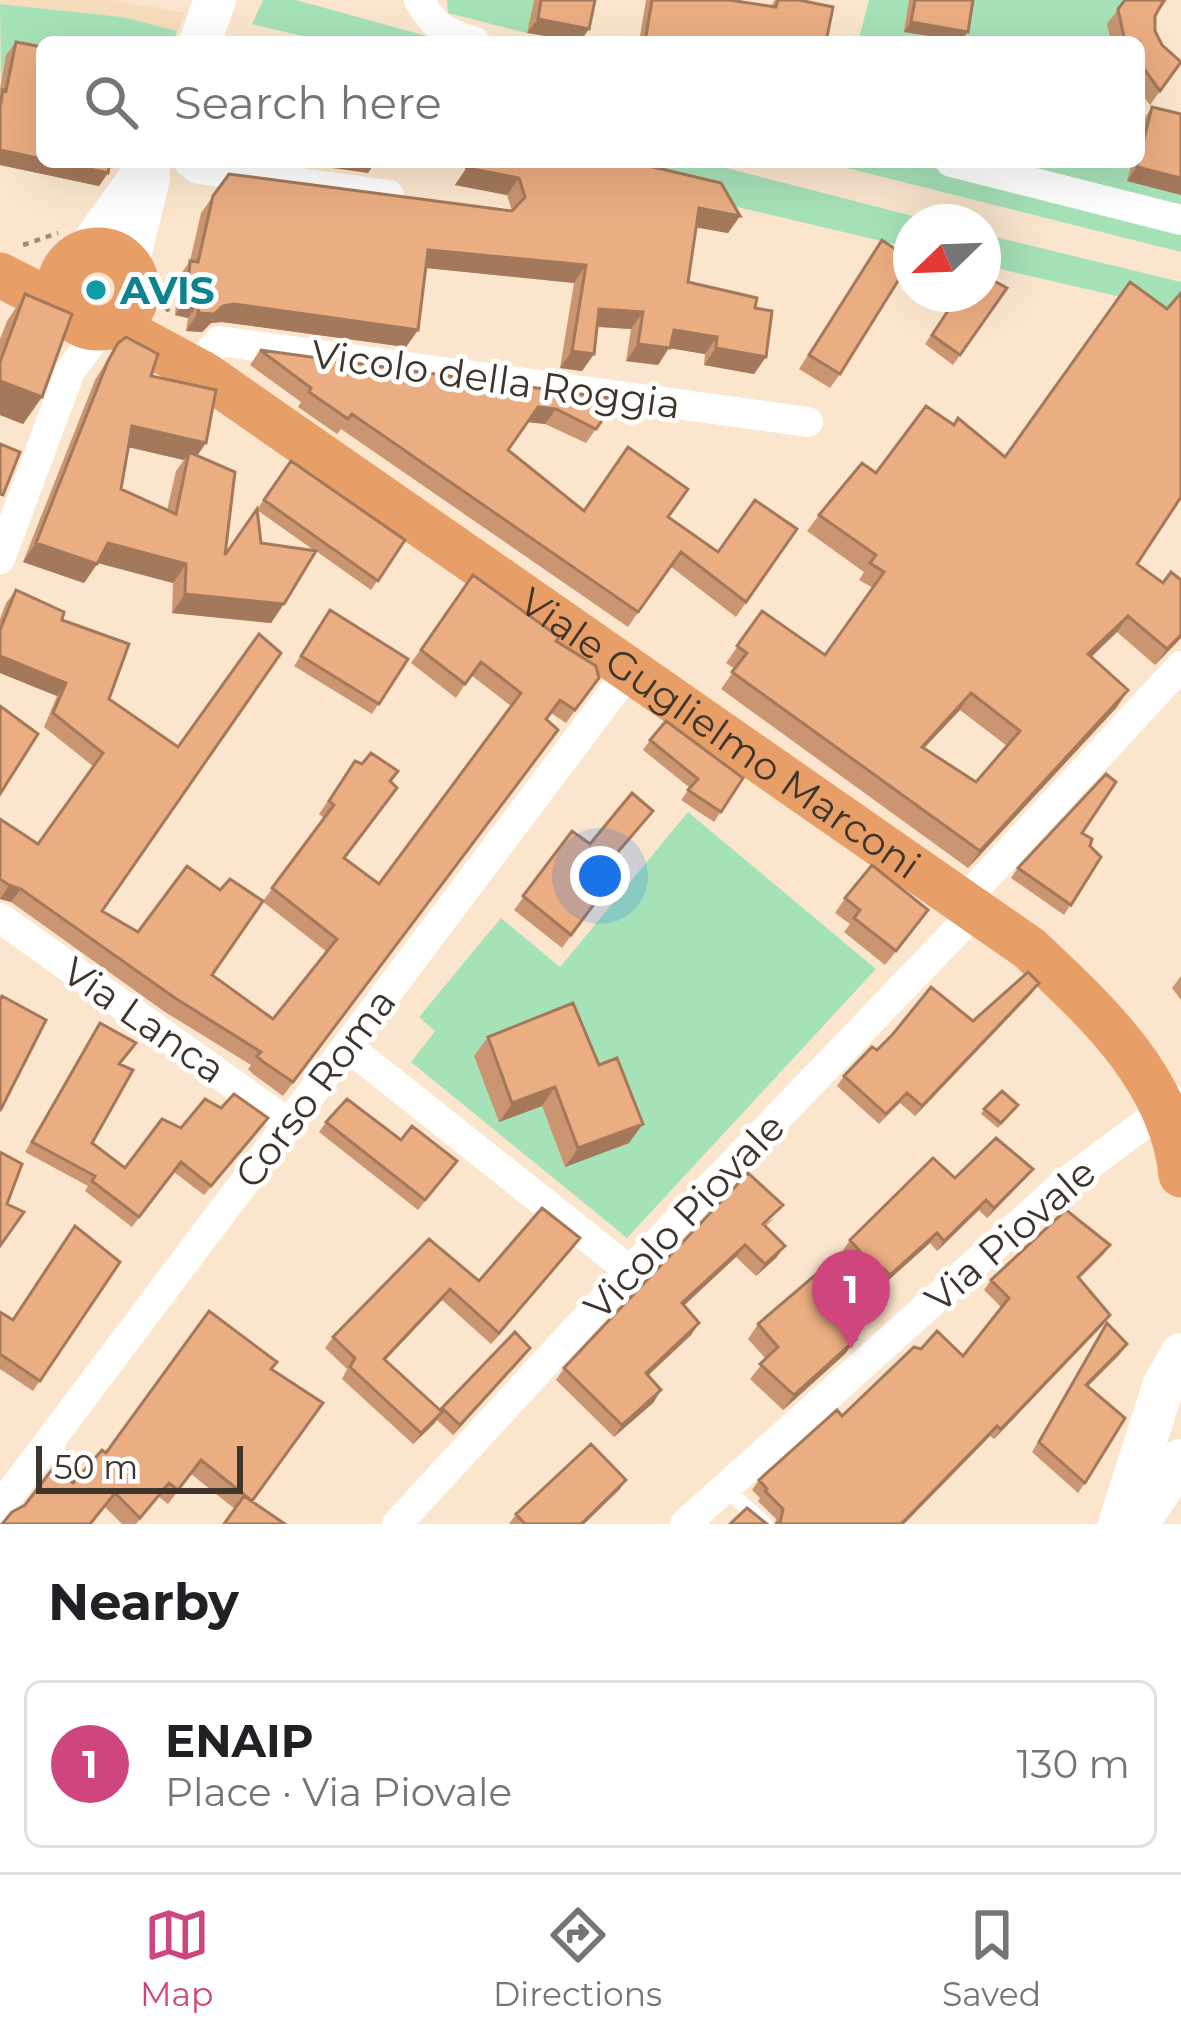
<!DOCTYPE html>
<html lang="en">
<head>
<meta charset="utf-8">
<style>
	body { margin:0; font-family:Montserrat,sans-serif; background:#f2f2f2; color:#202124 }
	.compass { position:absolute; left:893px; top:204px; width:108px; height:108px; border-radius:50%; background:#fff; box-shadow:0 12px 48px #0002; rotate:247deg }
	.scale { position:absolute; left:36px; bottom:30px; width:207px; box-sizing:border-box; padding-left:12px; border:6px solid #3e362c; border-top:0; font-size:33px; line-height:42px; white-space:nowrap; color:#3e362c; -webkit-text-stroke:9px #fff; paint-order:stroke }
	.you { position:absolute; left:600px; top:876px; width:42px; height:42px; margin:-30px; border:9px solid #fff; border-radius:50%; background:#1a73e8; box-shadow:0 0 0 18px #1a73e833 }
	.badge { display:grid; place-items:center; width:78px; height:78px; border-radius:50%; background:#cf457d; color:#fff; font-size:39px; font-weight:700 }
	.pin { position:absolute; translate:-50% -99px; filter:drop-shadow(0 3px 6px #0008) }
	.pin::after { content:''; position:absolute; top:63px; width:42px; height:36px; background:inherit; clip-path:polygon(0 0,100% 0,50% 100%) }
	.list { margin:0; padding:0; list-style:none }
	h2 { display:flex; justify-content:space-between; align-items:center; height:156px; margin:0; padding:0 48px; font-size:51px }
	h2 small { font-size:39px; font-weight:400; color:#757577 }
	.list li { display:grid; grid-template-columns:78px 1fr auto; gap:36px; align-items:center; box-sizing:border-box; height:168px; margin:0 24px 24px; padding:0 24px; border:3px solid #e0e0e0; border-radius:18px }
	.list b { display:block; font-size:45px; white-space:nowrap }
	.list p { margin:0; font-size:39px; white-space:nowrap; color:#757577 }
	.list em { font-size:39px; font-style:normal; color:#757577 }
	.icon { flex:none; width:66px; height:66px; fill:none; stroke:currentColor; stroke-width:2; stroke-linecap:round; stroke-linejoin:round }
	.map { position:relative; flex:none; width:1181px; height:1524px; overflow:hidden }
	.search { position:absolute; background:#fff; box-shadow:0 12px 48px #0002; left:36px; right:36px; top:36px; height:132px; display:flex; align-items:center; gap:30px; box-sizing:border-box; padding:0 42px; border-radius:18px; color:#757577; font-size:45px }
	.sheet { height:348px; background:#fff }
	nav { display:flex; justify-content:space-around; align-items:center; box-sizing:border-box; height:168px; border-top:3px solid #e0e0e0; background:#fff; font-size:33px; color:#757577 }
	nav a { display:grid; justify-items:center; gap:6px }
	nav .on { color:#cf457d }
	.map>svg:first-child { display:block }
	.built { fill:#f7ddbd }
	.green { fill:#a6e2b8 }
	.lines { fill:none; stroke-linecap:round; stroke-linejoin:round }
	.path { stroke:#9b8c7b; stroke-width:4.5; stroke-dasharray:6 6; stroke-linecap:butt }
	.service { stroke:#fff; stroke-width:15 }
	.minor { stroke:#fff; stroke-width:30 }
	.secondary { stroke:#fff; stroke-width:42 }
	.primary { stroke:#e89e67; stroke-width:45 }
	.wall { fill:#ca9570; fill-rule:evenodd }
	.shaded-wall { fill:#a4795b }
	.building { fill:#ebad82; stroke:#a4795b; stroke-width:3; fill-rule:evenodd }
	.culture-dot { fill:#0f9aa8; stroke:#fff; stroke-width:4.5 }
	.labels { text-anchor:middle; stroke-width:10; stroke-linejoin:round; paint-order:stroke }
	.culture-label { font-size:39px; font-weight:bold; fill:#0d838f; stroke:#fff; text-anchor:start }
	.street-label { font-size:39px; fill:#3e362c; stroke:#fff }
</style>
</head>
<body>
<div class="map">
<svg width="1181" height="1524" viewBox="0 0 1181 1524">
	<rect width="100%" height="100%" fill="#fbe6cd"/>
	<!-- built -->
	<path class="built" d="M0,0H113L185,13L177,31L122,17L0,4Z"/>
	<!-- green -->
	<path class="green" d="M263,0H296L448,42H328L252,24Z
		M447,0H534L527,33L448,13Z
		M869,0H1127L1108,24L1111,42H858Z
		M0,4L122,17L177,31L173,42H42V62L7,56L1,84Z
		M548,162H703L936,222H911V248Z
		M823,162H911L1181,233V252Z
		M1015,162H1132L1128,181L1181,195V206Z
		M983,234L1181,282V311L983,265Z
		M688,812L876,969L627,1238L411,1062L435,1031L419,1017L501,918L560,967Z"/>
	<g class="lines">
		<!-- path -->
		<path class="path" d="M23,245L58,233
			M157,284L169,313"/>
		<!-- service -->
		<path class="service" d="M726,1489L765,1524"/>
		<!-- minor -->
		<path class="minor" d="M419,0C433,26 446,34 475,42
			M189,162L198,169L389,195
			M951,162L1181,220
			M196,369L219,341L808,422
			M0,559L70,371L102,328
			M962,903L1181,666
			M0,918L288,1123
			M347,1046L630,1271
			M0,1507L630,670
			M397,1524L630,1271L975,912
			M685,1524L1066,1182L1175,1101"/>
		<!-- secondary -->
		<path class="secondary" d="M200,42L215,0
			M87,251L151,162
			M128,264L149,178
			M1119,1524L1164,1384L1181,1354
			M1137,1524L1181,1460"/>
		<!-- primary -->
		<g class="primary">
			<circle cx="98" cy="289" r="39"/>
			<path d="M0,275L63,307"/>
			<path id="s1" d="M113,325L204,374L1029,948C1094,1009 1172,1079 1181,1175"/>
		</g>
	</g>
	<!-- wall -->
	<path class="wall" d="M534,0H595L527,33Z
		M646,0H729L771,6L775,0H799L826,42H639Z
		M909,0H973L961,41L904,32Z
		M1125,0H1167L1155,16V31L1162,45L1181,62L1150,105L1139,91V42H1111L1107,24Z
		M16,42L108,173L99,186L0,165V89L6,55Z
		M1152,107L1181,114V195L1127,181L1132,162H1139V134L1142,122Z
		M470,162L740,216L728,233L696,227L688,282L755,308L766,357L754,374L704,365L705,354L669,348L658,365L626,361L631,329L597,327L594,354L582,371L560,368L574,283L426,268L418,330L406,347L222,322L211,323L202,332L186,331L188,318L175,315L178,278L190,261L201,213L229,174L512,211L507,195L455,185Z
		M872,255L840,374L830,388L799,369Z
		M1007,288L953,365L925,344L958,294Z
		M25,294L42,397L23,424L0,415V339L7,321Z
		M118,343L151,376L197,456L225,555L291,461L405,540L371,590L316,551L271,623L172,613L173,583L98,563L84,583L23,562L95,380ZM128,447L184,460L176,471L167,510L121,489ZM257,510L315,551L261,543Z
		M260,350L617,399L586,443L545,424L528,422L508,450L584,511L668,517L718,552L797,529L736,617L670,566L628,627L341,429L337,434L298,407L301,402L250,365Z
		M958,418L1137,564L1163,583L1181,580V638L1155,665L1117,632L1091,657L1128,690L1117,707L968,868L721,689L735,669L726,663L762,611L825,655L873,588L859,580L864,572L807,531L819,515L876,473L953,424ZM960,710L1007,746L976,782L924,748Z
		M473,575L599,678L566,723L551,713L546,720L558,730L283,1096L253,1074L248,1069L251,1065L165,1012L11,902L0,899V819L38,844L94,767L44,727L57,696L0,673V619L6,603L16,590L62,620L109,699L102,911L138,932L220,890L263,901L324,818L319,814L355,761L390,782L345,859L379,884L511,706L471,675L456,698L411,663ZM262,901L327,952L273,1019L212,975Z
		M330,610L408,659L372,714L294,666Z
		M650,740L743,778L714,822L681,800L690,788L643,750Z
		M653,811L612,861L621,868L562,948L514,910L572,831L590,844Z
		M1082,833L1090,846L1101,857L1064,915L1011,878L1018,868Z
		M845,898L918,924L885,965L844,932L850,924L835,913Z
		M1181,976V1000L1172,988Z
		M1032,993L915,1116L900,1103L879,1124L837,1086L844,1076L877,1050L973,1021Z
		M100,1023L120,1064L92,1143L125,1168L181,1128H261L204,1195L174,1172L132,1227L85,1191L88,1186L25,1152Z
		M488,1037L629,1143L565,1167L542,1106L499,1122L474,1056Z
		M984,1109L1014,1110L998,1128L981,1114Z
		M326,1122L401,1140L457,1161L418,1210L319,1132Z
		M1033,1169L1026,1178L987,1218L979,1210L937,1251L930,1243L883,1285L877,1279L873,1282L843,1250L850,1240L955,1178Z
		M775,1217L766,1226L785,1246L776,1258L756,1276L736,1257L684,1305L699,1323L691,1335L648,1375L661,1390L653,1403L614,1437L556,1380L564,1368Z
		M429,1239L479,1281L572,1249L491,1344L442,1300L385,1360L441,1411L515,1332L530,1348L453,1435L437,1420L413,1444L342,1379L347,1369L325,1348L333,1337Z
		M1110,1245L1103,1255L1079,1279L1110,1315L1103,1325L994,1439L990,1436L904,1524H775L776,1519L758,1501L760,1498L752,1490L759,1480L842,1416L963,1356L1002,1308L984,1290L991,1280Z
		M120,1262L33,1391L0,1369V1312L13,1320Z
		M1107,1323L1127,1344L1120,1354L1087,1387L1085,1483L1078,1493L1032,1452Z
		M758,1324L849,1329L856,1339L845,1354L783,1410L750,1379L766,1359L748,1339Z
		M271,1369L323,1403L235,1509L191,1474L168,1504L159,1497L136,1524H122L105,1507L73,1483L106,1453Z
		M626,1480L619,1490L584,1524H509L516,1514Z"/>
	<!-- shaded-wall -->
	<path class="shaded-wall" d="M538,19L589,29L580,42L527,33Z
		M911,22L968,32L961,41L904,32Z
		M0,150L42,159V162H57L108,173L99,186L0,165Z
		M290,162H368L375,163L368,173Z
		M1137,167L1181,178V195L1127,181Z
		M467,168L519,178L507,195L455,185Z
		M699,208L740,216L728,233L687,226Z
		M428,250L586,265L574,283L416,267Z
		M187,298L200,301L188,318L175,315Z
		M234,304L418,330L406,347L222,322L211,323L202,332L186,331L198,313Z
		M599,309L643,312L631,329L587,326Z
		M674,330L717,337L705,354L669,348L658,365L626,361L638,344Z
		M716,348L766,357L754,374L704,365Z
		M572,351L594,354L582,371L560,368Z
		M0,381L42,397L23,424L0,415Z
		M538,407L556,409L545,424L527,422Z
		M132,426L206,443L193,462L189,452L184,460L119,445Z
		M36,543L97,564L84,583L23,562Z
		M108,543L186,564L173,583L94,562Z
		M185,594L284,604L271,623L172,613Z
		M1128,616L1117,632L1077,671L1088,654Z
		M1181,635V638L1155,665L1167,649Z
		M0,656L66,683L57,696L0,673Z
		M1128,690L1117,707L968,868L980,851Z
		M971,693L960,710L910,763L922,747Z
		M9,885L21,889L11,902L0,899Z
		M1039,983L1032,993L915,1116L922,1106Z
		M555,1087L542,1106L499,1122L512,1103Z
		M643,1124L629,1143L565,1167L578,1148Z
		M1033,1169L1026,1178L987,1218L994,1208Z
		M986,1200L979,1210L937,1251L944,1241Z
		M937,1233L930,1243L883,1285L890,1275Z
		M580,1238L572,1249L491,1344L499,1333Z
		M745,1245L736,1257L674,1315L682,1303Z
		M785,1246L776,1258L756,1276L765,1264Z
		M450,1289L442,1300L376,1370L384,1359Z
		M1110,1315L1103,1325L994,1439L1001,1429Z
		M699,1323L691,1335L638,1385L646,1373Z
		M856,1339L845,1354L783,1410L794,1395Z
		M1127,1344L1120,1354L1079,1395L1086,1385Z
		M530,1348L523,1358L453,1435L460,1425Z
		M661,1390L653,1403L614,1437L622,1425Z
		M442,1412L434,1424L413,1444L421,1433Z
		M997,1426L990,1436L904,1524H901Z
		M626,1480L619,1490L584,1524H581Z"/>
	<!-- building -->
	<path class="building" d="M541,0H595L589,29L538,19Z
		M652,0H729L776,7L778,0H799L833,7L826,42H645Z
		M915,0H973L968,32L911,22Z
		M1125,0H1164L1155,16V31L1162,45L1181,62L1160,91L1139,62V42H1125L1118,9Z
		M16,42L42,47V159L0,150V108L3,90L6,91Z
		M1152,107L1181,114V178L1137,167Z
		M57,162H110L108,173Z
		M471,162H632L721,183L740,216L699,208L688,282L757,298L755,308L772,311L766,357L716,348L717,337L674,330L670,348L638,344L643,312L599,309L594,354L572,351L586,265L428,250L418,330L234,304L223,306L214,314L198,313L200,301L187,298L190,261L198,262L213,196L229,174L512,211L525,197L519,178L467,168Z
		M882,240L911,260L840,374L809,355Z
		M983,275L1007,288L960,355L932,335L959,294H983Z
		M1130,282L1167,309L1181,293V497L1137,564L1163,583L1171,572L1181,580V635L1167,649L1128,616L1088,654L1128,690L980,851L732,672L747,653L737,646L762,611L825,655L884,572L870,563L876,555L819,515L862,463L876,473L926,406L954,425L958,418L1005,457ZM971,693L1020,731L976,782L922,747Z
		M25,294L72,314L42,397L0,381V362Z
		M126,337L158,354L151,376L216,390L206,443L132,426L121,489L176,514L189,452L235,472L225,555L257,509L261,543L316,551L284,604L185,594L186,564L108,543L97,564L36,543L108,361L118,343Z
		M260,350L617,399L596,429L556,409L538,407L508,450L584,511L628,447L688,489L668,517L718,552L755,500L797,529L746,602L681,552L638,612L352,414L348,419L309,392L311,388Z
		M0,444L20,452L3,495L0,494Z
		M291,461L405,540L378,581L264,500Z
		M473,575L559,637L556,641L596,666L599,678L575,710L560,700L546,719L558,730L293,1082L262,1061L257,1056L261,1052L175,998L21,889L9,885L0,879V819L38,844L103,753L53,713L66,683L0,656V630L16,590L64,612L62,620L129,644L109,699L178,747L259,634L281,653L102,911L138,932L187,866L220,890L230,879L263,901L212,975L273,1019L337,939L272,888L334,805L329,801L355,761L362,764L371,753L398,771L390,781L397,788L344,858L379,884L521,693L481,662L465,684L421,650Z
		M330,610L408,659L379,704L301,656Z
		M0,706L38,734L0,794Z
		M666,721L743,778L721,812L688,790L698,779L650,740Z
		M1106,774L1116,782L1082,833L1092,839L1090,846L1101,857L1071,905L1018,868Z
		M632,793L653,811L611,860L621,868L571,935L523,896L572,831L590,844Z
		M872,865L928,910L896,951L854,918L860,910L845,898Z
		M1028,972L1039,983L922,1106L907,1093L886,1114L844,1076L872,1047L877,1050L893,1034L931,987L973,1021Z
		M2,996L46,1020L0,1111V1000Z
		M573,1003L599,1065L617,1058L643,1124L578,1148L555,1087L512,1103L488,1037Z
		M100,1023L136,1043L119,1064L133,1070L92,1143L125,1168L162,1119L181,1128L205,1099L221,1108L234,1094L268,1118L211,1186L181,1162L139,1217L92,1181L95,1176L32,1142Z
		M1002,1091L1018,1105L1001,1123L984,1109Z
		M347,1099L401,1140L412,1126L457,1161L425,1200L326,1122Z
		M996,1138L1033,1169L994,1208L986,1200L944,1241L937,1233L890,1275L884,1269L879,1273L850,1240L933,1158L955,1178Z
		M0,1152L22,1164L7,1204L24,1212L0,1246Z
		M748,1173L783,1205L763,1224L785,1246L765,1264L745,1245L682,1303L699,1323L646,1373L661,1390L622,1425L564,1368Z
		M542,1208L580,1238L499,1333L450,1289L384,1359L442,1412L421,1433L350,1367L355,1358L333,1337L429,1239L479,1281Z
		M1066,1210L1110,1245L1078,1277L1110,1315L1001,1429L997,1426L901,1524H775L780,1523L783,1509L765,1491L767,1489L759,1480L837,1410L842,1416L914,1347L921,1349L937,1331L963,1356L1009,1298L991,1280Z
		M75,1226L120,1262L40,1381L0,1354V1312L13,1320Z
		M820,1271L862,1312L847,1326L856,1339L794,1395L760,1364L778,1347L758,1324Z
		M209,1311L277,1362L271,1369L323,1403L252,1501L201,1460L178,1490L169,1483L140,1518L115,1493L90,1524H2L12,1512L25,1505L54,1467L73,1483L102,1450L106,1453Z
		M1107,1323L1127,1344L1086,1385L1125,1418L1085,1483L1039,1442Z
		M515,1332L530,1348L460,1425L442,1408Z
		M591,1444L626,1480L581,1524H525L516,1514Z
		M244,1496L285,1524H224Z
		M747,1508L767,1524H730Z"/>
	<!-- markers -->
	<circle class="culture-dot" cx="96" cy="290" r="12"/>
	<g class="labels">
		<!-- culture labels -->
		<g class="culture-label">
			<text x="120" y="304">AVIS</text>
		</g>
		<!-- street labels -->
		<g class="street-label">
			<text transform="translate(496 379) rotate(8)" y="14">Vicolo della Roggia</text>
			<text dy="14" stroke="none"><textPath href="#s1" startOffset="732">Viale Guglielmo Marconi</textPath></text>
			<text transform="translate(144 1020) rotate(35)" y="14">Via Lanca</text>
			<text transform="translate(315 1088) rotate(-53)" y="14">Corso Roma</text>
			<text transform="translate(684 1216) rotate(-46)" y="14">Vicolo Piovale</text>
			<text transform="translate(1010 1235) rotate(-41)" y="14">Via Piovale</text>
		</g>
	</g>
</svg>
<svg class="compass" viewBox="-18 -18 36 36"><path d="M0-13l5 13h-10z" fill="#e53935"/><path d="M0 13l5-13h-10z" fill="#757577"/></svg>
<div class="scale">50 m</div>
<div class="you"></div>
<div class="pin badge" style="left:851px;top:1349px">1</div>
<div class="search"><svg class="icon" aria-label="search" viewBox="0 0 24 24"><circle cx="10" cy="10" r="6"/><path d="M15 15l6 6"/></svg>Search here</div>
</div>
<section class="sheet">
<h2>Nearby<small></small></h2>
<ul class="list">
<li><span class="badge">1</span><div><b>ENAIP</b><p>Place · Via Piovale</p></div><em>130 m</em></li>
</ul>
</section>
<nav>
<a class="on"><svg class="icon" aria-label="map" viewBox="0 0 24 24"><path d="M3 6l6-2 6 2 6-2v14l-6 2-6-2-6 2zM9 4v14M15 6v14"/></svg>Map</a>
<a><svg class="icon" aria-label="directions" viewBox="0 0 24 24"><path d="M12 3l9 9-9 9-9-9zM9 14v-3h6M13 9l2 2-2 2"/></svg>Directions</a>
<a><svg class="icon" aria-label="saved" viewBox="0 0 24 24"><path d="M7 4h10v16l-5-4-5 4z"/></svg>Saved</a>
</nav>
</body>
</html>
